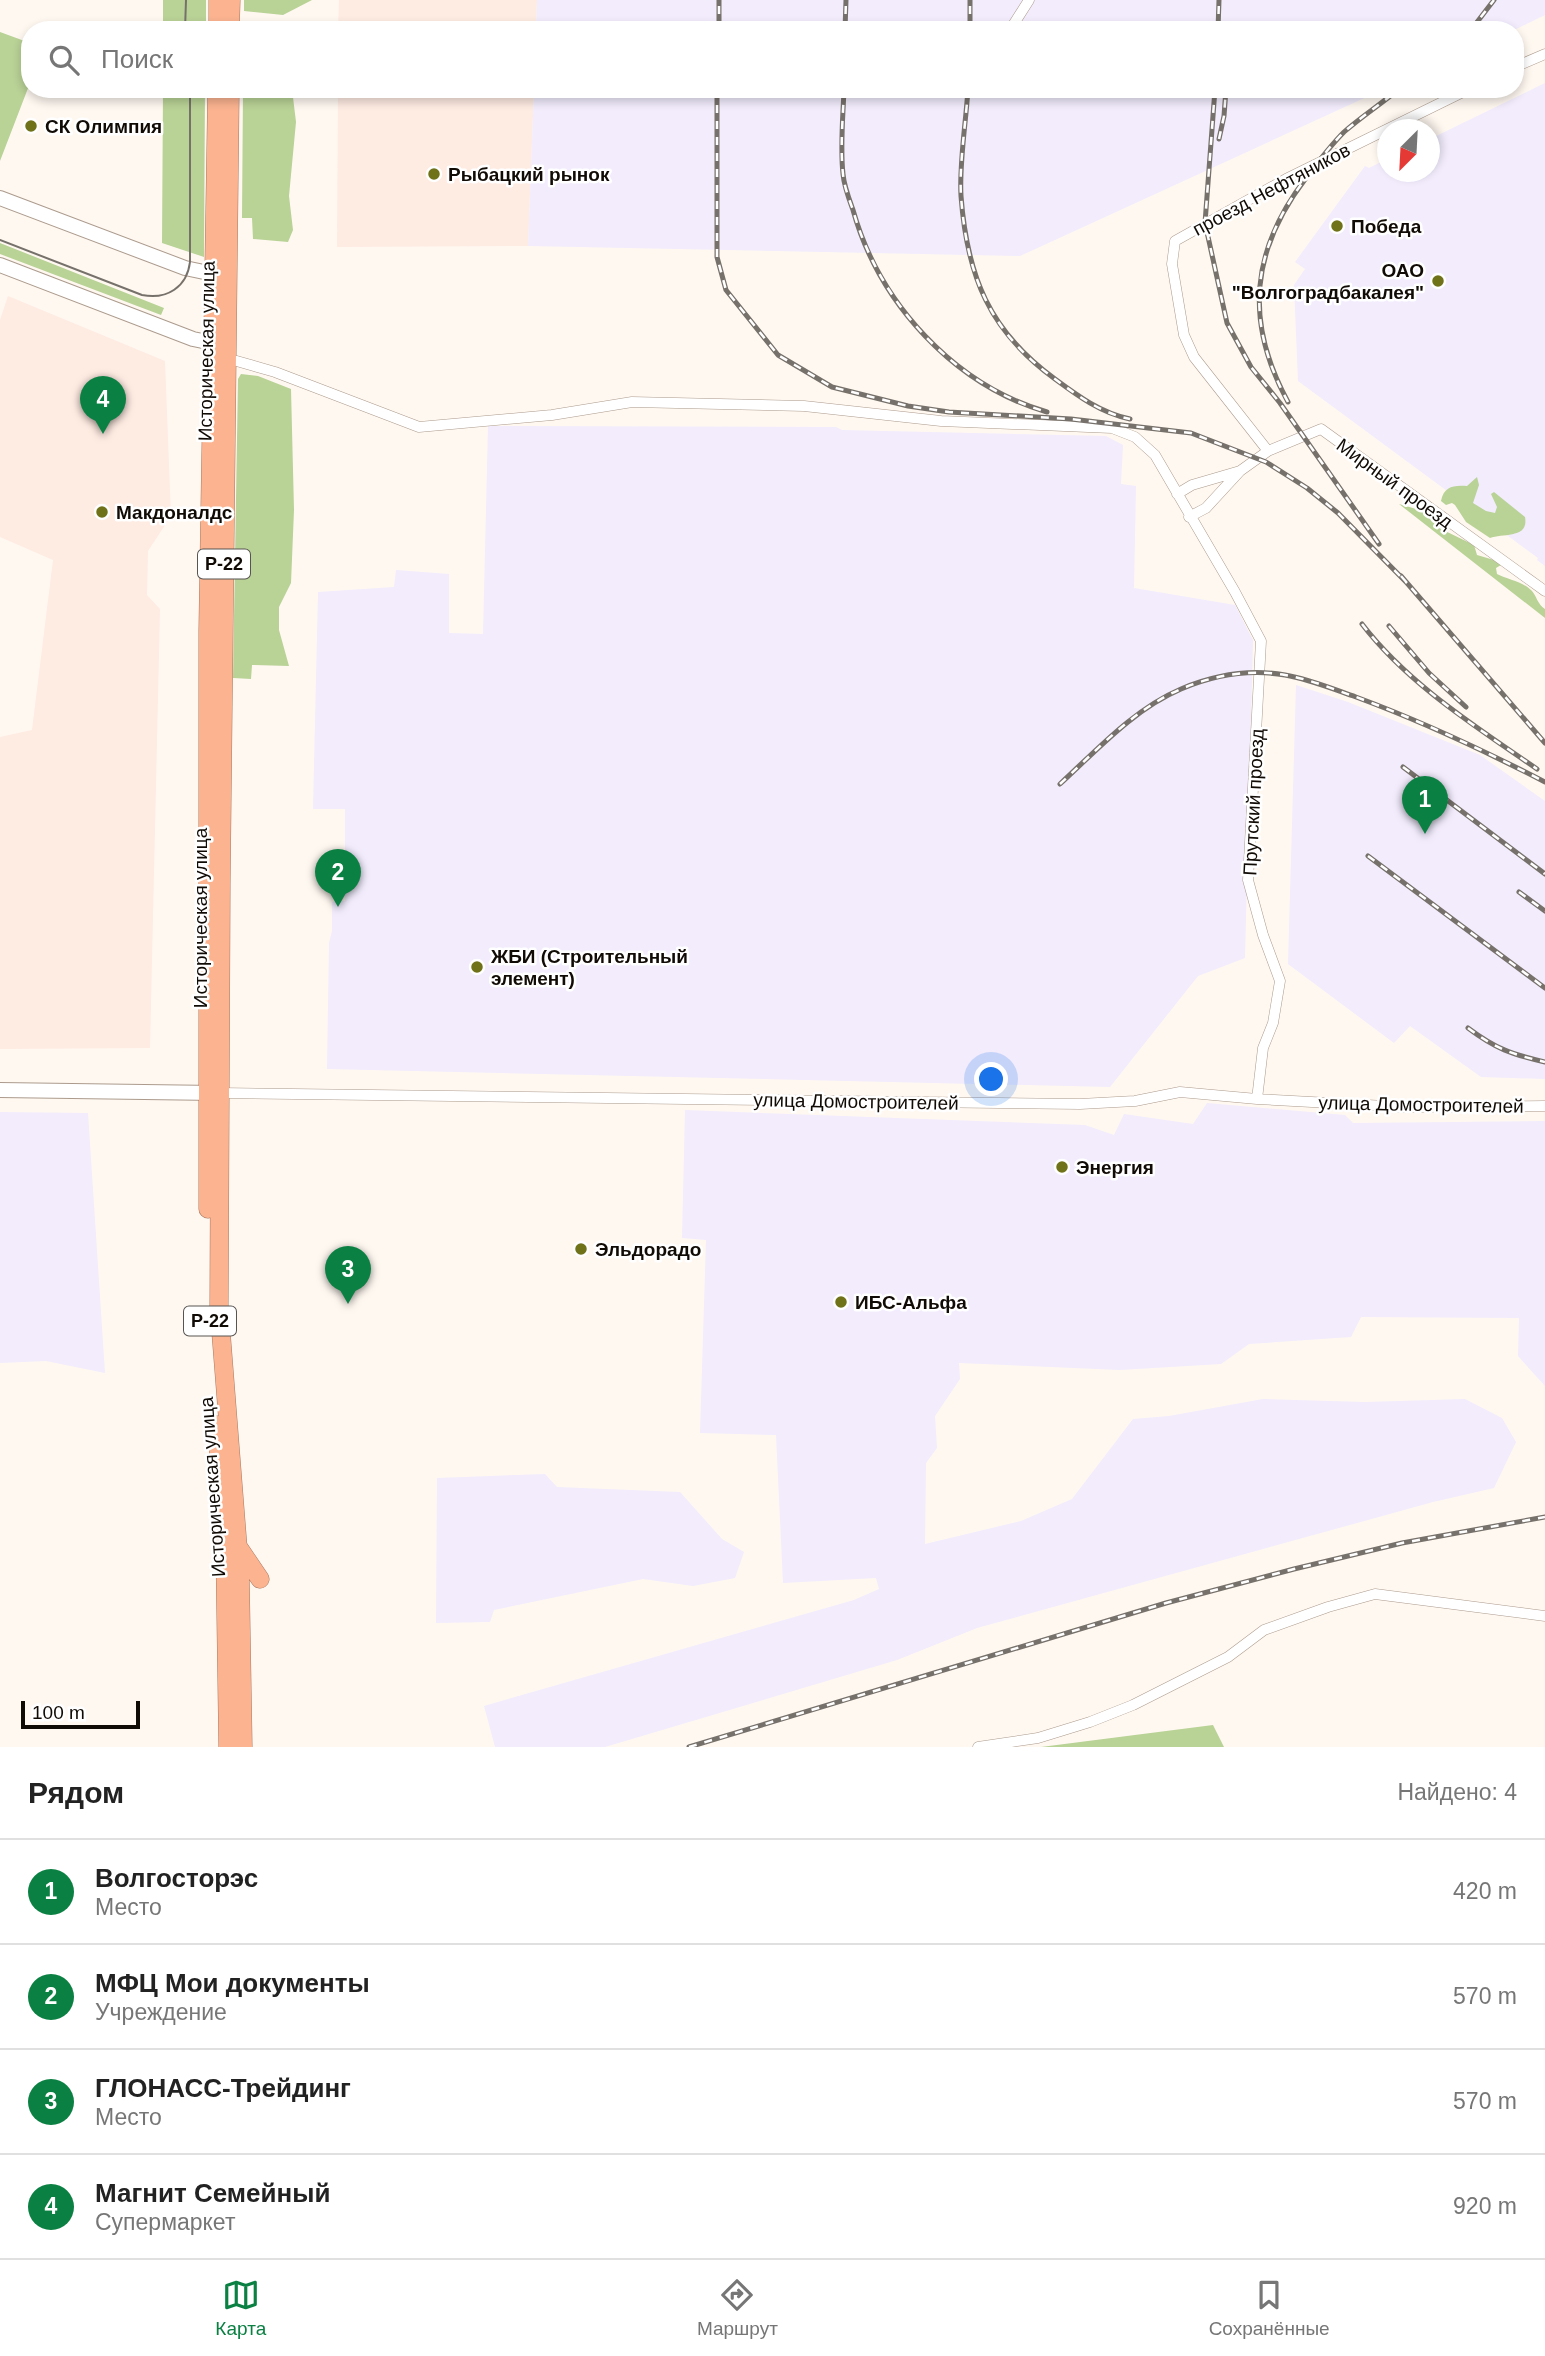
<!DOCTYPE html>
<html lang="ru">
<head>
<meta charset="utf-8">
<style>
	body { margin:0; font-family:Arial,sans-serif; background:#f6f6f6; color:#222 }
	.compass { position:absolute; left:1377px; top:119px; width:63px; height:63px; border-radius:50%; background:#fff; box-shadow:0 4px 10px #0003; rotate:204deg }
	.scale { position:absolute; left:21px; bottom:18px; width:119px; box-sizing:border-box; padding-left:7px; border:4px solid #110b06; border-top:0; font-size:19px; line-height:24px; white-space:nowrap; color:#110b06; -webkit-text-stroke:5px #fff; paint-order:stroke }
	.you { position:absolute; left:992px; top:1080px; width:24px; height:24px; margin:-18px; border:5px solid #fff; border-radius:50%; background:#1a73e8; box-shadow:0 0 0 10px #1a73e833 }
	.badge { display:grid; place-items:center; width:46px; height:46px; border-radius:50%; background:#0b8043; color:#fff; font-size:23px; font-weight:700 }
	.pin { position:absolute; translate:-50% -58px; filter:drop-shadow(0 2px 4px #0008) }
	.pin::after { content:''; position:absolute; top:37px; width:24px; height:21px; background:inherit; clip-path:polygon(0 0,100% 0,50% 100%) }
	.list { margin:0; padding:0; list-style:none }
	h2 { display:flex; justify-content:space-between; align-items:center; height:91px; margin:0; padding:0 28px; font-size:30px }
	h2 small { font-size:23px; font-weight:400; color:#767676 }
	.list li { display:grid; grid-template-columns:46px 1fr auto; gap:21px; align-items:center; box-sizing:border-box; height:105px; padding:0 28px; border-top:2px solid #e0e0e0 }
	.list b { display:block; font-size:26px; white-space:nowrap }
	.list p { margin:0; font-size:23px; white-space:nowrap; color:#767676 }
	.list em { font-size:23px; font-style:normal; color:#767676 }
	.icon { flex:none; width:38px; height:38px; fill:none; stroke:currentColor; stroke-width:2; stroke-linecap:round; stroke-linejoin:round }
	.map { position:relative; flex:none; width:1545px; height:1747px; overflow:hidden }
	.search { position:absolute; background:#fff; box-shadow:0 4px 10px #0003; left:21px; right:21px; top:21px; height:77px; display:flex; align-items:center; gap:18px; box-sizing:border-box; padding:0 24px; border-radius:28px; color:#767676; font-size:26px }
	.sheet { height:511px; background:#fff }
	nav { display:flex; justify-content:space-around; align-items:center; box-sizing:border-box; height:98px; border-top:2px solid #e0e0e0; background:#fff; font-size:19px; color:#767676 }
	nav a { display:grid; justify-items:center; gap:4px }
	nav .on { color:#0b8043 }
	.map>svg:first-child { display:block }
	.commercial { fill:#feebe2 }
	.industrial { fill:#f2ecfd }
	.green { fill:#b9d296 }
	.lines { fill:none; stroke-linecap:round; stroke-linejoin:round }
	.street-casing { stroke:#ac9b8d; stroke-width:11 }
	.secondary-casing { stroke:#ac9b8d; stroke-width:16 }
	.highway-casing { stroke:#a97860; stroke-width:19 }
	.street { stroke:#fff; stroke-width:10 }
	.secondary { stroke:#fff; stroke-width:14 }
	.highway { stroke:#fbb390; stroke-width:18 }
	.tram { stroke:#77716b; stroke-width:2 }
	.rail-casing { stroke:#77716b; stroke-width:5 }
	.rail { stroke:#fff; stroke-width:2.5; stroke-dasharray:8; stroke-linecap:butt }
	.poi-dot { fill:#6f7218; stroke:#fff; stroke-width:2.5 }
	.labels { text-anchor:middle; stroke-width:5; stroke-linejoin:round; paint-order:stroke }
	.shield { fill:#fff; stroke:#585451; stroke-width:2 }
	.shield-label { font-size:18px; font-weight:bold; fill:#110b06 }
	.poi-label { font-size:19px; font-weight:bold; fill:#110b06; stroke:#fff; text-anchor:start }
	.street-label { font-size:19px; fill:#110b06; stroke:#fff }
</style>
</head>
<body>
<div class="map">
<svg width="1545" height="1747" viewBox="0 0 1545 1747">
	<rect width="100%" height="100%" fill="#fff8f1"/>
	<!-- commercial -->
	<path class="commercial" d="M339,0H537L536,30H338Z
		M338,89H534L528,246L337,247Z
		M8,296L165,361L171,516L148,551L147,595L160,609L150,1048L0,1049V737L32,730L53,560L0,537V320Z"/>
	<!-- industrial -->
	<path class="industrial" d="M537,0H1545V15L1514,30H536Z
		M1545,83V566L1537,560L1538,558L1298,381L1294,285L1305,269L1295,262L1365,166L1369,168L1387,159L1388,172H1430V139Z
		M534,89H1384L1020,256L528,246Z
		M488,426L836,427L842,430L1106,436L1123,445L1121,484L1136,486L1134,588L1235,605L1253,640L1245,958L1198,976L1110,1087L327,1069L329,943L332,931V902L345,901V809H313L318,592L394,587L396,570L449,574V633L483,634Z
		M1296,685L1348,702L1480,755L1545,801V1079L1481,1077L1410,1026L1394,1043L1288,964Z
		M1207,1103L1345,1115L1353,1123L1545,1121V1386L1518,1356L1519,1318L1361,1317L1351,1337L1249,1344L1221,1364L1120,1370L959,1363L960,1379L935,1416L937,1448L926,1463L925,1544L1021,1521L1072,1499L1133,1419L1169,1416L1263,1399L1365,1402L1465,1399L1502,1418L1516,1442L1494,1488L1433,1502L977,1628L897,1660L605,1747H495L484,1706L854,1600L879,1589L876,1578L783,1583L776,1435L700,1433L706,1240L682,1238L685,1110L1085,1125L1114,1135L1124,1114L1193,1124Z
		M0,1112L88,1113L105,1373L46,1361L0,1363Z
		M545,1474L557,1487L680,1492L722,1539L744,1552L735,1578L693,1586L643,1579L494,1610L490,1622L436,1623L437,1478Z"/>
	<!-- green -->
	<path class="green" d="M163,0H206V30H163Z
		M244,0H312L283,15L244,11Z
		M0,32L30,43V83L0,161Z
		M163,89H205L204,257L162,243Z
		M243,89H292L296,122L289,196L293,230L288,242L253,239L252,218H242Z
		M0,243L164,308L161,315L0,254Z
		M241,374L258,376L291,389L294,510L291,583L279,607V630L289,666L252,665L251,679L233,678L238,379Z
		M1477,477L1479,485L1473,503L1486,511L1495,513L1497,507L1491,494L1494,492L1525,517C1529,539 1503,533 1490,538L1466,522L1455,505L1452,503L1446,505L1441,501C1444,486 1454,485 1467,486Z
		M1399,504L1423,511L1439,528L1474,545L1477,555L1494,560L1501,565L1496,568L1497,574C1507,579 1523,582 1531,590C1537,596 1537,604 1545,609V618Z
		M1213,1725L1224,1747H1041Z"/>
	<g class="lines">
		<defs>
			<path id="street" d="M1010,30L1029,0
				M1515,67L1545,54
				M226,358L275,372L419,427L552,415L632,402L804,406L941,421L1112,428L1135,437L1155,455L1235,592L1261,641L1248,880L1263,935L1280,981L1273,1023L1263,1048L1257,1099
				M1268,451L1194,357L1184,335L1172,264L1175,241L1286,179L1469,89
				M1240,471L1268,451L1321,429L1545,591
				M1177,494L1192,485L1240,471L1206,508L1189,517
				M221,1093L1080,1104L1135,1101L1180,1092L1257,1099L1404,1107L1545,1106
				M978,1747L1038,1738L1090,1722L1133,1705L1228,1657L1264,1630L1328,1607L1375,1594L1545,1616"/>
			<path id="secondary" d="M0,198L185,268L223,276
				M0,265L193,339L222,345
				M0,1090L216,1093"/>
			<path id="highway" d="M218,30V0
				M230,30L231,0
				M230,89L221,884L219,1307L240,1574L243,1747
				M208,1209V631L217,89
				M217,1425L225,1549L228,1747
				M239,1548L260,1579"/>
		</defs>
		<!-- street casing -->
		<use href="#street" class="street-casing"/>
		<!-- secondary casing -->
		<use href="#secondary" class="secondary-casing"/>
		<!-- highway casing -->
		<use href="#highway" class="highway-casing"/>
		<!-- street -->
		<use href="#street" class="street"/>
		<!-- secondary -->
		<use href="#secondary" class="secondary"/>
		<!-- highway -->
		<use href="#highway" class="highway"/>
		<!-- tram -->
		<path class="tram" d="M185,30L186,0
			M0,240L142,295C167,300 187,287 190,262V89"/>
		<defs>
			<path id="rail" d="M719,30V0
				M845,30L846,0
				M970,30V0
				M1218,30L1219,0
				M1471,30L1494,0
				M717,89V257L726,290L778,355L832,387L908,406L949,412L1071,419L1191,433L1266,462L1307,488L1338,513L1407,583
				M844,89C843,117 840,147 843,174C844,186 849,199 853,210C879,303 954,385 1047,412
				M968,89C966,122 959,164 961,196C967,276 989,331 1055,379C1078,396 1101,413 1130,419
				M1215,89L1205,223L1227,323L1251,367L1280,403L1379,544
				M1219,139L1224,116L1226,89
				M1288,402C1244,321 1251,250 1306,178C1318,162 1330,146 1344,132C1361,117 1381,104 1399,89
				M1401,576L1545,743
				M1362,624C1408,684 1475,726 1537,769
				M1389,626L1429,673L1466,707
				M1403,767L1545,874
				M1060,784C1097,750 1134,709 1181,689C1214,675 1250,669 1285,675C1309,679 1333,689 1356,697C1421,721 1483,750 1545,782
				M1368,856L1545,988
				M1519,892L1545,911
				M1468,1028C1496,1049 1511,1054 1545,1062
				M689,1747L1166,1603L1294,1569L1402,1543L1545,1517"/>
		</defs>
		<!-- rail casing -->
		<use href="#rail" class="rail-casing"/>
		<!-- rail -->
		<use href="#rail" class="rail"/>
	</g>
	<!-- markers -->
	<g class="poi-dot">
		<circle cx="31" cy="126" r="7"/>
		<circle cx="434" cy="174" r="7"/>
		<circle cx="1337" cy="226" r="7"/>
		<circle cx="1438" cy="281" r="7"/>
		<circle cx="102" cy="512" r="7"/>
		<circle cx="477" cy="967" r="7"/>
		<circle cx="1062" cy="1167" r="7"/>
		<circle cx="581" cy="1249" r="7"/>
		<circle cx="841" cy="1302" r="7"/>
	</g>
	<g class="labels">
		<!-- shield labels -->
		<g class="shield">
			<rect x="198" y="549.5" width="52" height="29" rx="5"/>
			<rect x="184" y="1306.5" width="52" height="29" rx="5"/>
		</g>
		<g class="shield-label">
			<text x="224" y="570">Р-22</text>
			<text x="210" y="1327">Р-22</text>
		</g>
		<!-- poi labels -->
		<g class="poi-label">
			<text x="45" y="133">СК Олимпия</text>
			<text x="448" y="181">Рыбацкий рынок</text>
			<text x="1351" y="233">Победа</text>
			<text x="1424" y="277" text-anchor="end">ОАО<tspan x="1424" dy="22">"Волгоградбакалея"</tspan></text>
			<text x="116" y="519">Макдоналдс</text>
			<text x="491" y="963">ЖБИ (Строительный<tspan x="491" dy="22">элемент)</tspan></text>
			<text x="1076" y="1174">Энергия</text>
			<text x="595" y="1256">Эльдорадо</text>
			<text x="855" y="1309">ИБС-Альфа</text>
		</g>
		<!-- street labels -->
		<g class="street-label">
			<text transform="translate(1271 189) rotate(-28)" y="7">проезд Нефтяников</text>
			<text transform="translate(206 351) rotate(-89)" y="7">Историческая улица</text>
			<text transform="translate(1395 483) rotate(36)" y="7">Мирный проезд</text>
			<text transform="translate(1253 802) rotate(-87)" y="7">Прутский проезд</text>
			<text transform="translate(200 918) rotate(-90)" y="7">Историческая улица</text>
			<text transform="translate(856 1101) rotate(1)" y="7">улица Домостроителей</text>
			<text transform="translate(1421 1104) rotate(1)" y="7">улица Домостроителей</text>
			<text transform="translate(212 1487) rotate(-94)" y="7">Историческая улица</text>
		</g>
	</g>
</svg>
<svg class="compass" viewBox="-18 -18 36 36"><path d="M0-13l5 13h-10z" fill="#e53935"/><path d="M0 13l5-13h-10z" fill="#767676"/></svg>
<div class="scale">100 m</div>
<div class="you"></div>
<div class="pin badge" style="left:1425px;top:834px">1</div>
<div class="pin badge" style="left:338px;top:907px">2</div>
<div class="pin badge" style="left:348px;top:1304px">3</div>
<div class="pin badge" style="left:103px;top:434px">4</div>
<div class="search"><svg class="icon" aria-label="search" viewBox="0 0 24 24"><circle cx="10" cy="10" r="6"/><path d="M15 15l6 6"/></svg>Поиск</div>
</div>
<section class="sheet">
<h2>Рядом<small>Найдено: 4</small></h2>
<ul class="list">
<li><span class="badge">1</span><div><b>Волгосторэс</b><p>Место</p></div><em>420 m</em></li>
<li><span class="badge">2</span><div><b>МФЦ Мои документы</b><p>Учреждение</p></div><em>570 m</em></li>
<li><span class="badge">3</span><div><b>ГЛОНАСС-Трейдинг</b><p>Место</p></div><em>570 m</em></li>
<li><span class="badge">4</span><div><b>Магнит Семейный</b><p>Супермаркет</p></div><em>920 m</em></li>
</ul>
</section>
<nav>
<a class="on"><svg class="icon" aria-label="map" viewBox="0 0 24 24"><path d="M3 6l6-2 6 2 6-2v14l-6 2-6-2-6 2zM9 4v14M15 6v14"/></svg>Карта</a>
<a><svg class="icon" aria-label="directions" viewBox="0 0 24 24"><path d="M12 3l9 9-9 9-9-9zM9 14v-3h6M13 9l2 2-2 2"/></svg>Маршрут</a>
<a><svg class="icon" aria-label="saved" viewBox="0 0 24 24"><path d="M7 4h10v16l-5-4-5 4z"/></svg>Сохранённые</a>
</nav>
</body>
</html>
